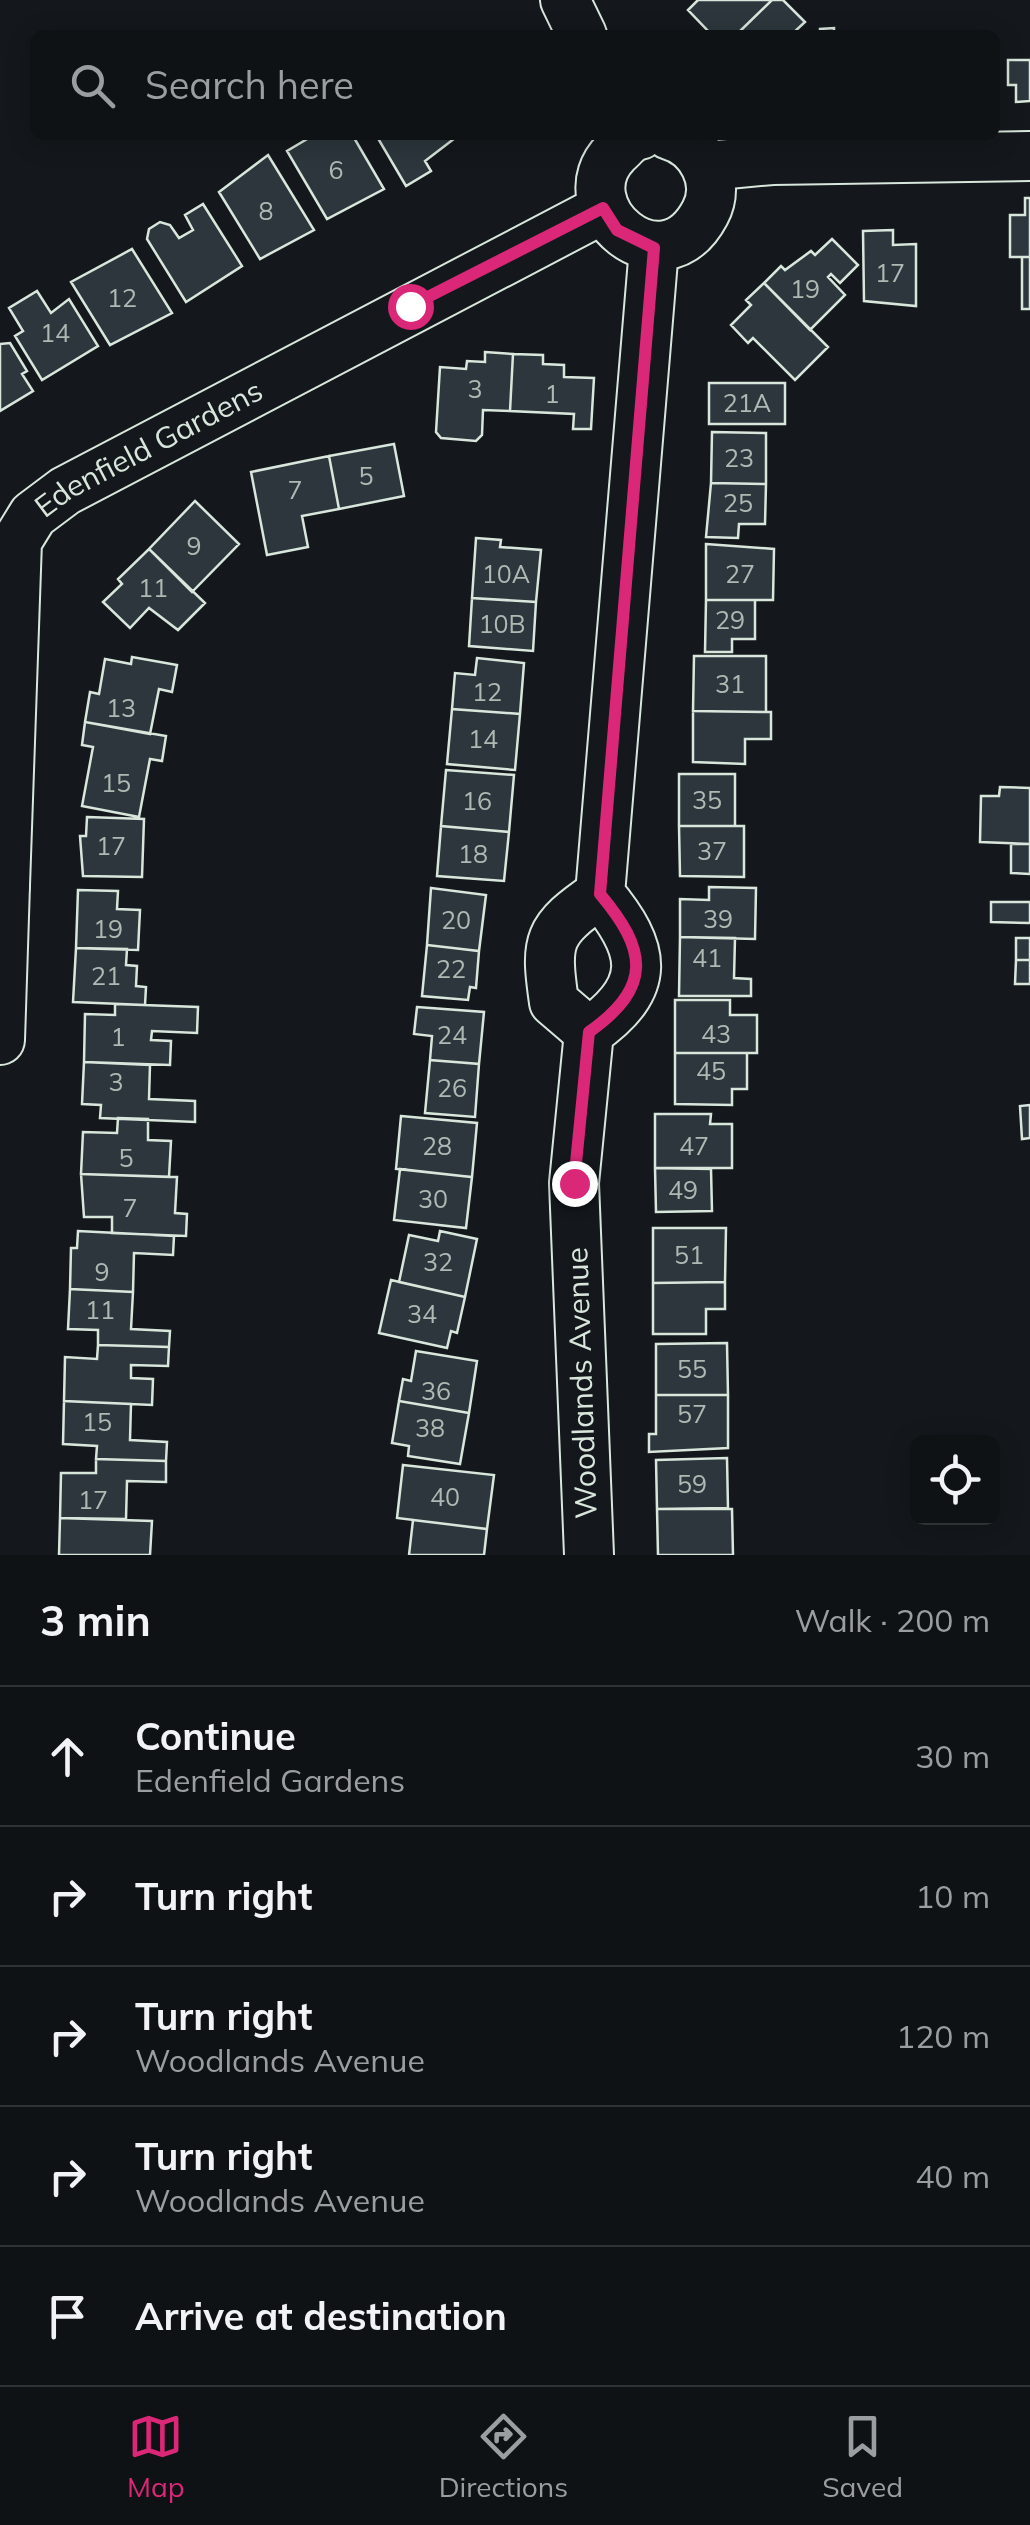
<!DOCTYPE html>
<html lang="en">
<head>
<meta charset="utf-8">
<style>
	body { margin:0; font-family:Mulish,sans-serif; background:#181b1e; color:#f1f3f6 }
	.controls { position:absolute; right:30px; bottom:30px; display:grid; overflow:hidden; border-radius:15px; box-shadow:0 5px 25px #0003 }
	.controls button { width:90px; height:90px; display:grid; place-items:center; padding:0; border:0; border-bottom:2px solid #2f3234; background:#0f1215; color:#f1f3f6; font:50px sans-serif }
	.stop { position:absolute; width:30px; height:30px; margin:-22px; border:8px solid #db2777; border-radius:50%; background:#fff }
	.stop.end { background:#db2777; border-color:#fff; box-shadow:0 2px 10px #0008 }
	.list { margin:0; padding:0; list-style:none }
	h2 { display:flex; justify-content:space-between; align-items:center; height:130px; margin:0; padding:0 40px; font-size:42px }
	h2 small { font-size:32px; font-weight:400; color:#9b9ea0 }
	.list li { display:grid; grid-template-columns:65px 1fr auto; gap:30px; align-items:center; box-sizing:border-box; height:140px; padding:0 40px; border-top:2px solid #2f3234 }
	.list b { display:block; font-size:38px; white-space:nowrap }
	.list p { margin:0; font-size:32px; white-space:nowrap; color:#9b9ea0 }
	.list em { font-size:32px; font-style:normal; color:#9b9ea0 }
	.icon { flex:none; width:55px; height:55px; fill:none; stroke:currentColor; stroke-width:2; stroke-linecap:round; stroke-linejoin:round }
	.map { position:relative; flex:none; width:1030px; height:1555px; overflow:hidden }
	.search { position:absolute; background:#0f1215; box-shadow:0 5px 25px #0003; left:30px; right:30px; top:30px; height:110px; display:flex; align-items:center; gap:25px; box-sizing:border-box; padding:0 35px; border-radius:15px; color:#9b9ea0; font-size:38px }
	.sheet { height:830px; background:#0f1215 }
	nav { display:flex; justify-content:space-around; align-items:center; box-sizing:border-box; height:140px; border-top:2px solid #2f3234; background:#0f1215; font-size:28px; color:#9b9ea0 }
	nav a { display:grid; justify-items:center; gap:5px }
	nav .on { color:#db2777 }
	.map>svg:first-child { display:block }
	.building { fill:#2c363c; stroke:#d8e6dc; stroke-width:2.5 }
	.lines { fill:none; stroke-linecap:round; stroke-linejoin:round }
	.minor-casing { stroke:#d8e6dc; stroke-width:52 }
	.minor { stroke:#14181c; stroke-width:48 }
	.route { stroke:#db2777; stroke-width:12 }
	.labels { text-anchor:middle; stroke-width:8; stroke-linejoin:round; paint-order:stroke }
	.number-label { font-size:25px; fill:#adbab4 }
	.street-label { font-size:30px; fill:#d8e6dc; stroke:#14181c }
</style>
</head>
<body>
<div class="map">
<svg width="1030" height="1555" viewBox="0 0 1030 1555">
	<rect width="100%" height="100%" fill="#14181c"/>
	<!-- building -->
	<path class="building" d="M698,0H772L736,35H712L688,10Z
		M772,0H783L805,22L791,35H736Z
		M834,28V34L889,35H820V29Z
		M1008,60H1030V101L1016,102V85H1008Z
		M314,135L353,136L384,189L327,219L287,151Z
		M376,135H459L425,161L431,171L406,186Z
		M268,155L314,230L260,259L219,192Z
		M1025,198H1030V257H1010V215H1025Z
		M203,204L242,266L186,302L147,239L149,229L160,222L170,225L179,238L193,230L185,215Z
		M893,230V245L916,244V306L864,301L863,231Z
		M832,239L858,265L840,283L831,274L828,277L845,295L810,330L764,283L781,266L785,270L811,251L815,255Z
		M132,249L172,313L110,345L71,282Z
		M1022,257H1030V309H1022Z
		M764,283L828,347L795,380L753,338L748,343L731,325L751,305L746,300Z
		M37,291L51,313L69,299L98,346L42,380L15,336L23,331L9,308Z
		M10,343L27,371L22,374L33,391L0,411V344Z
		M485,352L513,354L510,411L483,410L482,435L476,441L441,438L436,432L440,367L466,369L467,361L485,362Z
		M513,354L543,355V364L564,365V377L594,378L591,429H573L574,414L510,411Z
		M709,383H785V424H709Z
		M712,432L766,433V484L711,483Z
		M394,444L404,496L339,509L329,456Z
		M329,456L339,509L302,516L308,547L267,555L251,472Z
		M711,483L766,484L765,524H739L738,538L706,537Z
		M195,501L239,544L192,592L149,549Z
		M476,538L501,540L500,547L541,550L536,602L472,598Z
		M706,544L774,549L773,600H706Z
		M149,549L205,603L178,630L149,608L130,628L103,602L122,584L118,579Z
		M472,598L536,602L533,651L469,646Z
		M706,600H755V639H732V652H705Z
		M694,656H766V712L693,711Z
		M132,657L177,665L172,692L159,689L150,734L85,722L90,692L99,694L105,659L131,664Z
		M477,658L524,663L520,714L452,709L455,673L475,675Z
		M452,709L520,714L515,770L447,764Z
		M693,711L771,712V739H745V764L693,762Z
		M85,722L166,736L162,761L150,759L139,817L82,806L93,747L82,745Z
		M446,770L514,775L509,832L441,826Z
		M679,774H735V826H679Z
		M1000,787L1030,788V844L980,842L981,796H999Z
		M87,817L144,819L142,877L83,876L80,836H86Z
		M441,826L509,832L504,881L437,876Z
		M679,826H744V877L680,876Z
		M1011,844H1030V874L1011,873Z
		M709,887L756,888L755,939L680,937V899L709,900Z
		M431,888L486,895L479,951L427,945Z
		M78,890L118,891L117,909L140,910L138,950L76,948Z
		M991,902H1030V923L991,922Z
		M680,937L735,938L734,978L751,979V996H679Z
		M1016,938H1030V960H1016Z
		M427,945L479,951L476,988L470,987L468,1000L422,996Z
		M76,948L127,949L126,965L137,966L136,986L146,987L145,1005L73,1002Z
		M1016,960H1030V984H1015Z
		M675,1000H730V1015H757V1053H675Z
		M115,1004L198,1007L197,1033L152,1031L151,1040L171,1041L170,1065L84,1062L85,1014L115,1015Z
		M417,1007L484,1012L479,1064L430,1060L432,1036L414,1034Z
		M675,1053H747V1089H732V1105L675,1104Z
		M430,1060L479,1064L475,1117L425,1113Z
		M84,1062L150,1065L149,1099L195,1101V1122L100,1118L101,1105L82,1104Z
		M1030,1105V1138L1022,1139L1020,1106Z
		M655,1114H711L710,1124H732V1168H655Z
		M401,1116L477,1123L472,1177L396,1169Z
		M118,1118L148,1119V1140L171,1141L169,1177L81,1174L83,1132L117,1133Z
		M655,1168L711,1169L712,1211L656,1212Z
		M400,1169L472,1177L466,1228L394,1220Z
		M81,1174L177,1177L175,1213L187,1214L186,1236L112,1233V1217H84Z
		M653,1228H726L725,1282L653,1283Z
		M78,1231L174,1236L173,1255L134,1253L133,1292L70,1289L71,1248H77Z
		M440,1231L477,1239L465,1297L399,1282L409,1235L438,1241Z
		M391,1280L465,1297L457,1333L451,1331L447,1348L379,1333Z
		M725,1282V1309H706V1334H653V1283Z
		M70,1289L133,1292L131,1329L170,1331L169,1347L98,1345V1330L68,1329Z
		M727,1343L728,1395H656V1344Z
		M98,1345L169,1347L168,1366L131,1365V1378L153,1379L152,1405L64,1401L65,1357L97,1359Z
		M416,1351L477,1361L469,1413L399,1401L403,1379L411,1381Z
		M656,1395H728V1448L649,1452V1434H656Z
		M64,1401L131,1404L130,1440L167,1442L166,1461L96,1459L97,1446L63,1444Z
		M399,1401L469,1413L460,1464L408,1456L409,1446L392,1443Z
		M727,1458L728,1508L657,1509L656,1460Z
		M96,1459L166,1461V1482L127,1481L126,1519L60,1518L61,1473H96Z
		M403,1465L494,1475L487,1529L397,1518Z
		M657,1509H732L733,1555H658Z
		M60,1518L152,1521L150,1555H59Z
		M413,1520L487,1529L484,1555H409Z"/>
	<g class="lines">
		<defs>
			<g id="minor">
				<path d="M565,0L582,35"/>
				<path d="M640,135C629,137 624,145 616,152C562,206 662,294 705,213C722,182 701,144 669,135"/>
				<path d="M707,166L772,160L1030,156"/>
				<path id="s1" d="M0,889L5,885L17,541L33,515L65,491L603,209"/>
				<path d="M589,1032L554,1002C545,940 547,930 600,894"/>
				<path d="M0,1040L5,885"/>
				<path d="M589,1555L574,1183L589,1032C653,987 647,950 600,894L654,248"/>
			</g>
		</defs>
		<!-- minor casing -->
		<use href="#minor" class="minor-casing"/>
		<!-- minor -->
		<use href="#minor" class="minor"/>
	</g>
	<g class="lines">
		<!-- route -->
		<path class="route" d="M410,306L603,208L617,230L654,248L600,894C647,950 653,987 589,1032L574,1183"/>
	</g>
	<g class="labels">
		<!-- number labels -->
		<g class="number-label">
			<text x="336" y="179">6</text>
			<text x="266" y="220">8</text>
			<text x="890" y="282">17</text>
			<text x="805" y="298">19</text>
			<text x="122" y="307">12</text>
			<text x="55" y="342">14</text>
			<text x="475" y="398">3</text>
			<text x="552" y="403">1</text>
			<text x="747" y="412">21A</text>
			<text x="739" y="467">23</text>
			<text x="366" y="485">5</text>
			<text x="295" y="499">7</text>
			<text x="738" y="512">25</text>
			<text x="194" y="555">9</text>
			<text x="506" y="583">10A</text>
			<text x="740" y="583">27</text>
			<text x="153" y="597">11</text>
			<text x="730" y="629">29</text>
			<text x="502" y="633">10B</text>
			<text x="730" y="693">31</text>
			<text x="487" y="701">12</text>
			<text x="121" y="717">13</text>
			<text x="483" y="748">14</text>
			<text x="116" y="792">15</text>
			<text x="707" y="809">35</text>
			<text x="477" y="810">16</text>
			<text x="111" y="855">17</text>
			<text x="712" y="860">37</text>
			<text x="473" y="863">18</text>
			<text x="718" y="928">39</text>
			<text x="456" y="929">20</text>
			<text x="108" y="938">19</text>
			<text x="707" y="967">41</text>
			<text x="451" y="978">22</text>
			<text x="106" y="985">21</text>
			<text x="716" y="1043">43</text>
			<text x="452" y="1044">24</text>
			<text x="118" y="1046">1</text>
			<text x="711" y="1080">45</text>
			<text x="116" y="1091">3</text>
			<text x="452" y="1097">26</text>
			<text x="437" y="1155">28</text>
			<text x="694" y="1155">47</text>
			<text x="126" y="1167">5</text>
			<text x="683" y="1199">49</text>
			<text x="433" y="1208">30</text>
			<text x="130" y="1217">7</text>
			<text x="689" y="1264">51</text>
			<text x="438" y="1271">32</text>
			<text x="102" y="1281">9</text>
			<text x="100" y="1319">11</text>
			<text x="422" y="1323">34</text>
			<text x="692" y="1378">55</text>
			<text x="436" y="1400">36</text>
			<text x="692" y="1423">57</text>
			<text x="97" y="1431">15</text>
			<text x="430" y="1437">38</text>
			<text x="692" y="1493">59</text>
			<text x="445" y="1506">40</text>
			<text x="93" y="1509">17</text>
		</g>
		<!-- street labels -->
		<g class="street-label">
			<text dy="10" stroke="none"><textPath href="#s1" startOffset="515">Edenfield Gardens</textPath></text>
			<text transform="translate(582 1383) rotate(-92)" y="10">Woodlands Avenue</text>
		</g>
	</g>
</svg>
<div class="controls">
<button><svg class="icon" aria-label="locate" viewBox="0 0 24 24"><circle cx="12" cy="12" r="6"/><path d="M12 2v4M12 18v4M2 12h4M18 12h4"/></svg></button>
</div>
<div class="stop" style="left:410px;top:306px"></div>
<div class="stop end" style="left:574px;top:1183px"></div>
<div class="search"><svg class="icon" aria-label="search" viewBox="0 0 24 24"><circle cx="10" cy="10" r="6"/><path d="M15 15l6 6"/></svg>Search here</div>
</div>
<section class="sheet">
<h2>3 min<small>Walk · 200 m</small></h2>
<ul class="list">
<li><svg class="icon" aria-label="ahead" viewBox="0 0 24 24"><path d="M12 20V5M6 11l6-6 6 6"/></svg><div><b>Continue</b><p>Edenfield Gardens</p></div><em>30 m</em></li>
<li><svg class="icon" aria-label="right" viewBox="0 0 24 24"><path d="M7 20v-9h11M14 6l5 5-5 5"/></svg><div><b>Turn right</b></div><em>10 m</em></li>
<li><svg class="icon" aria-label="right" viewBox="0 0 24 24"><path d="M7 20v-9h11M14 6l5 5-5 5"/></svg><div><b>Turn right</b><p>Woodlands Avenue</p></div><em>120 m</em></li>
<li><svg class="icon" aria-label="right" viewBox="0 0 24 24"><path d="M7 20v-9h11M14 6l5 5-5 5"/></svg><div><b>Turn right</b><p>Woodlands Avenue</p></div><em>40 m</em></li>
<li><svg class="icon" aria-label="arrive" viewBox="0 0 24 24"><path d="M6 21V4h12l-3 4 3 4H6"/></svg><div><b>Arrive at destination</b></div></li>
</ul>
</section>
<nav>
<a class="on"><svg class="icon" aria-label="map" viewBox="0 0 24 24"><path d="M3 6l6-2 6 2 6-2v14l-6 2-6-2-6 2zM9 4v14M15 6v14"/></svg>Map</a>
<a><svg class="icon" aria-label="directions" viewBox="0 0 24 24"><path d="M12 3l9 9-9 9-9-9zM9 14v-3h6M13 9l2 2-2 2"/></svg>Directions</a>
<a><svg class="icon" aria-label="saved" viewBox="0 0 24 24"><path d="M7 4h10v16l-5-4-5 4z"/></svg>Saved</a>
</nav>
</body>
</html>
